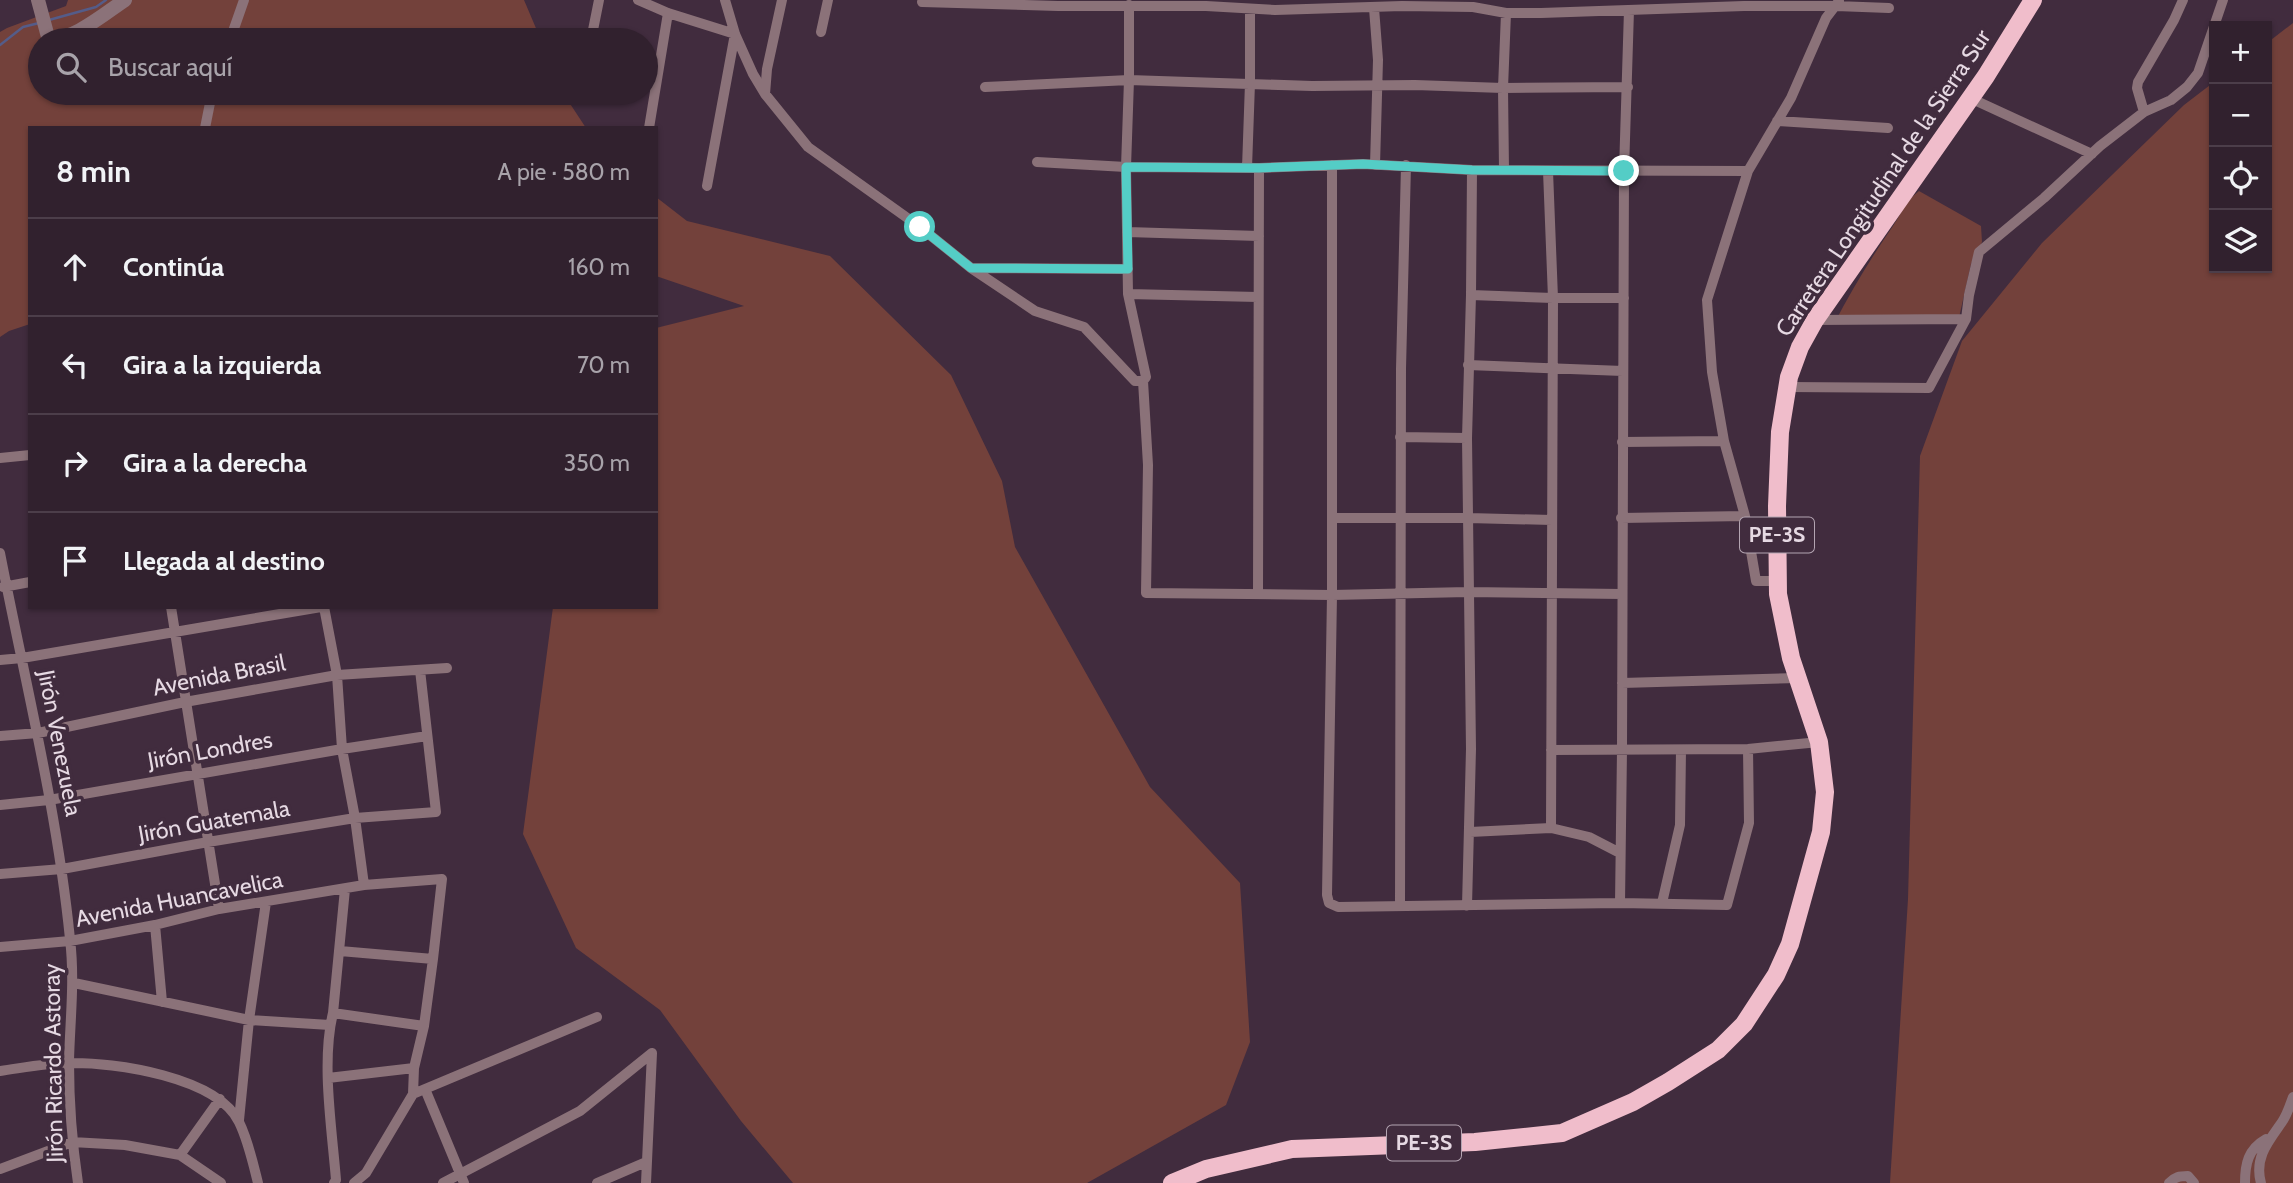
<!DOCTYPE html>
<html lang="es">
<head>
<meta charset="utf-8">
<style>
	body { margin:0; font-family:Cabin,sans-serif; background:#392936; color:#f1f3f6 }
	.controls { position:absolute; right:21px; top:21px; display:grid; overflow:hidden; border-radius:0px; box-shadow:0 2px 5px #0004 }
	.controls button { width:63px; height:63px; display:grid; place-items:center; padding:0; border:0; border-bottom:2px solid #4c3e4a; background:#31212e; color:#f1f3f6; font:35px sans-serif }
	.stop { position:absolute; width:21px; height:21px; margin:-16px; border:5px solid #54cdc6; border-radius:50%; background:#fff }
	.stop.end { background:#54cdc6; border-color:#fff; box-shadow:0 2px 7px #0008 }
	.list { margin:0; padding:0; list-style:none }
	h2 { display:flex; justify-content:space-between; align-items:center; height:91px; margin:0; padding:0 28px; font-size:30px }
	h2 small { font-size:23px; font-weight:400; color:#a8a3aa }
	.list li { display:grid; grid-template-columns:46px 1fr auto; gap:21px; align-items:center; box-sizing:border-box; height:98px; padding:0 28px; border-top:2px solid #4c3e4a }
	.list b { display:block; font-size:26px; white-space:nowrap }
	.list em { font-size:23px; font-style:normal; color:#a8a3aa }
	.icon { flex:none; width:38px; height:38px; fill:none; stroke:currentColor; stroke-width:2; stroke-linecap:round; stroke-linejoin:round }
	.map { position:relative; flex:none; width:2293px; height:1183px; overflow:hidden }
	.search { position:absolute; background:#31212e; box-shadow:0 2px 5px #0004; left:28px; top:28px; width:630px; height:77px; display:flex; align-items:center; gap:18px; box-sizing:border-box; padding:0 24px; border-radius:38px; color:#a8a3aa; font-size:26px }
	.panel { position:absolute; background:#31212e; box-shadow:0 2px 5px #0004; left:28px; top:126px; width:630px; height:483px; border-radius:0px }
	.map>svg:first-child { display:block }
	.green { fill:#73413b }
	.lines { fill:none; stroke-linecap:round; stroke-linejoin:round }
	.stream { stroke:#545c89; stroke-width:2.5 }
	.minor { stroke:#8b7279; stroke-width:10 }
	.tertiary { stroke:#8b7279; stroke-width:14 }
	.trunk { stroke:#f0bdcb; stroke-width:18 }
	.route { stroke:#54cdc6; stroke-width:9 }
	.labels { text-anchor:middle; stroke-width:7; stroke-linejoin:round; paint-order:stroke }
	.shield { fill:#412c3e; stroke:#b4a5b2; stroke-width:2 }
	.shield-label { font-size:21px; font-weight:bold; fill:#e6d9e3 }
	.street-label { font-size:23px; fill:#e6d9e3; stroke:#412c3e }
</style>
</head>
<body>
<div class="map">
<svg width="2293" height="1183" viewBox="0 0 2293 1183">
	<rect width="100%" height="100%" fill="#412c3e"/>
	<!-- green -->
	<path class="green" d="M68,0H524L541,40H40V93H563L586,128H30V324L9,331L0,337V32L7,28L66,6Z
		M2293,23V1183H1890L1908,899L1920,456L1962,341L2042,243L2184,105L2214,82V268H2267V43Z
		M1919,191L1981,226L1982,242L1971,264L1958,322L1834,324C1852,289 1871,258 1893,226C1904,210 1902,205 1919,191Z
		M656,197L687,221L830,256L951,375L1002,481L1015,547L1150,787L1240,883L1250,1042L1226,1105L1087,1183H793L741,1121L660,1010L576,948L523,834L553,607H656V328L744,306L656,276Z"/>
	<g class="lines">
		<!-- stream -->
		<path class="stream" d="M49,20L96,7L106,0
			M0,45L23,27L39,23"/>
		<!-- minor -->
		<path class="minor" d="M638,0L668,13L735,34L707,186
			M725,0L735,34L753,74L765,94L808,147L920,227L971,268L1035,311L1084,327L1135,381H1143L1146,377L1128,294L1126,167L1129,80V5
			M922,2L1058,6H1206L1275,10L1402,6L1473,7L1506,13H1541L1744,6H1836L1889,8
			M1374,8L1378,60L1375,165
			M821,32L828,0
			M230,40L244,0
			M591,40L599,0
			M985,87L1129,80L1312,86L1415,85L1503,88L1628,87
			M765,94L767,69L782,0
			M1970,98L2092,154
			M2144,112L2137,88L2138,82L2174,20L2183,0
			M1777,121L1888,128
			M205,128L212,93
			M649,128L668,13
			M1037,162L1126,167L1259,168L1363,164L1472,170L1748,171
			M1332,165V595L1327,895L1329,903L1338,907L1620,903L1727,905L1749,823L1748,749
			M1247,168L1250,83V9
			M1504,170L1503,88L1506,13
			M1548,171L1553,298L1551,828
			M1127,232L1259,236
			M971,268L1128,269
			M1128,294L1258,297
			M1471,295L1553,298H1624
			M1815,320L1966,319
			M1468,365L1623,371
			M1143,381L1148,465L1146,593L1332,595L1468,592L1622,594
			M1788,387L1929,388L1966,319L1969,295L1979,252L2044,198L2100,146L2144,112L2171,100L2187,87L2198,73L2223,0
			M1400,437L1467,438
			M1622,442L1724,441
			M0,458L30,455
			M1332,518H1468L1552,520
			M1621,518L1745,516
			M0,553C25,682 57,809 70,939C75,981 70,1020 69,1061C69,1102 72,1143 78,1183
			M1779,581H1756L1745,516L1724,441L1712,372L1707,300L1748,171L1791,98L1826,18L1839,1
			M3,587L30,582
			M1258,593L1259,168
			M171,607L219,909
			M324,607L337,675L342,749L355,818L364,885
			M0,660L22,658L321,607
			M1622,683L1799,678
			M0,736L38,733L185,702L337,675L447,668
			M1551,750L1748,749L1819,742
			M0,805L49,800L342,749L427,736
			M1470,832L1551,828L1589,837L1620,853
			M0,874L62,869L208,842L355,818L436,812L420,670
			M1620,903L1622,750L1624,171L1629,10
			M1662,903L1680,825L1681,750
			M1400,906L1401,369L1406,165
			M1467,906L1471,749L1467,438L1471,295L1472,170
			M155,925L162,1002
			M0,947L70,941L155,925L219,909L364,885L442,879L433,959L424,1026L414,1068L413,1094L366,1173L354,1183
			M340,951L433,959
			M74,983L249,1020L330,1025
			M333,1013L424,1026
			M0,1071C22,1068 46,1063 69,1063C115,1062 217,1077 239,1122C248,1140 253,1163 258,1183
			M328,1078L414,1068
			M425,1089L464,1183
			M413,1094L597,1017
			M239,1120L249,1020L266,902
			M180,1155L220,1099
			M0,1169L72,1142L125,1145L180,1155L221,1183
			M334,1183L336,1180C332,1129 321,1062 333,1013L345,889
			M443,1183L580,1111L652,1053
			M597,1183L646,1162
			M646,1183L652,1053
			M2169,1183C2175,1177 2179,1176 2188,1176L2194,1183
			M2245,1183C2245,1164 2248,1149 2266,1139
			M2261,1183C2254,1158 2268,1142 2282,1122C2287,1115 2290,1105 2293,1097"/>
		<!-- tertiary -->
		<path class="tertiary" d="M38,0L48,37C68,45 108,11 125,0"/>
		<!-- trunk -->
		<path class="trunk" d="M1172,1183L1206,1169L1292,1149L1475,1142L1562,1133L1633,1102L1668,1082L1718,1050L1744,1024L1776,975L1790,944L1821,832L1825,792L1819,742L1791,658L1778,594L1777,506L1780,432L1789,377L1800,347L1815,320L1986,76L2033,0"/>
	</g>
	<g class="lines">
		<!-- route -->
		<path class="route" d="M920,227L971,268L1128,269L1126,167L1259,168L1363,164L1472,170L1624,171"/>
	</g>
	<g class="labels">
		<!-- shield labels -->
		<g class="shield">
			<rect x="1740" y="517.5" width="74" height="35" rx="5"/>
			<rect x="1387" y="1125.5" width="74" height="35" rx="5"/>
		</g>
		<g class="shield-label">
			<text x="1777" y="542">PE-3S</text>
			<text x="1424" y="1150">PE-3S</text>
		</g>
		<!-- street labels -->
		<g class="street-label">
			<text transform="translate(1883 183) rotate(-56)" y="8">Carretera Longitudinal de la Sierra Sur</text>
			<text transform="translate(219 675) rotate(-11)" y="8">Avenida Brasil</text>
			<text transform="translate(60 743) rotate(79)" y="8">Jirón Venezuela</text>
			<text transform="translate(210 750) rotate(-10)" y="8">Jirón Londres</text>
			<text transform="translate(214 821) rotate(-10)" y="8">Jirón Guatemala</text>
			<text transform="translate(179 899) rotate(-11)" y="8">Avenida Huancavelica</text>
			<text transform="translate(53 1063) rotate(-91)" y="8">Jirón Ricardo Astoray</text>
		</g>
	</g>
</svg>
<div class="controls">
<button>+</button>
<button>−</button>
<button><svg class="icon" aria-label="locate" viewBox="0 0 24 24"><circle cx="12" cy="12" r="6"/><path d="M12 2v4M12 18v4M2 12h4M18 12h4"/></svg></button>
<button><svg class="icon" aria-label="layers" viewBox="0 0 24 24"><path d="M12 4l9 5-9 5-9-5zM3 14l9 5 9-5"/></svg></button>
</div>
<div class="stop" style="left:920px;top:227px"></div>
<div class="stop end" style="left:1624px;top:171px"></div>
<div class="search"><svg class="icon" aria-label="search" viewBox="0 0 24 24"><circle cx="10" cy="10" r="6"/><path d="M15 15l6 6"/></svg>Buscar aquí</div>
<section class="panel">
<h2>8 min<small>A pie · 580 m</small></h2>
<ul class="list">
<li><svg class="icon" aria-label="ahead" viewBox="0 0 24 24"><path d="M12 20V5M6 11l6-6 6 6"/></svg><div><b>Continúa</b></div><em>160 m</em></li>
<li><svg class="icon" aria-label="left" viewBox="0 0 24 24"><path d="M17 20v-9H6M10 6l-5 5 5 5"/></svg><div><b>Gira a la izquierda</b></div><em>70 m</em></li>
<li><svg class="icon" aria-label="right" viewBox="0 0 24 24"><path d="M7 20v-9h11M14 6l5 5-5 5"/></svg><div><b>Gira a la derecha</b></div><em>350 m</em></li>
<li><svg class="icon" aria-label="arrive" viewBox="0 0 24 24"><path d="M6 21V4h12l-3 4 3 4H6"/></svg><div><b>Llegada al destino</b></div></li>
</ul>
</section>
</div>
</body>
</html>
